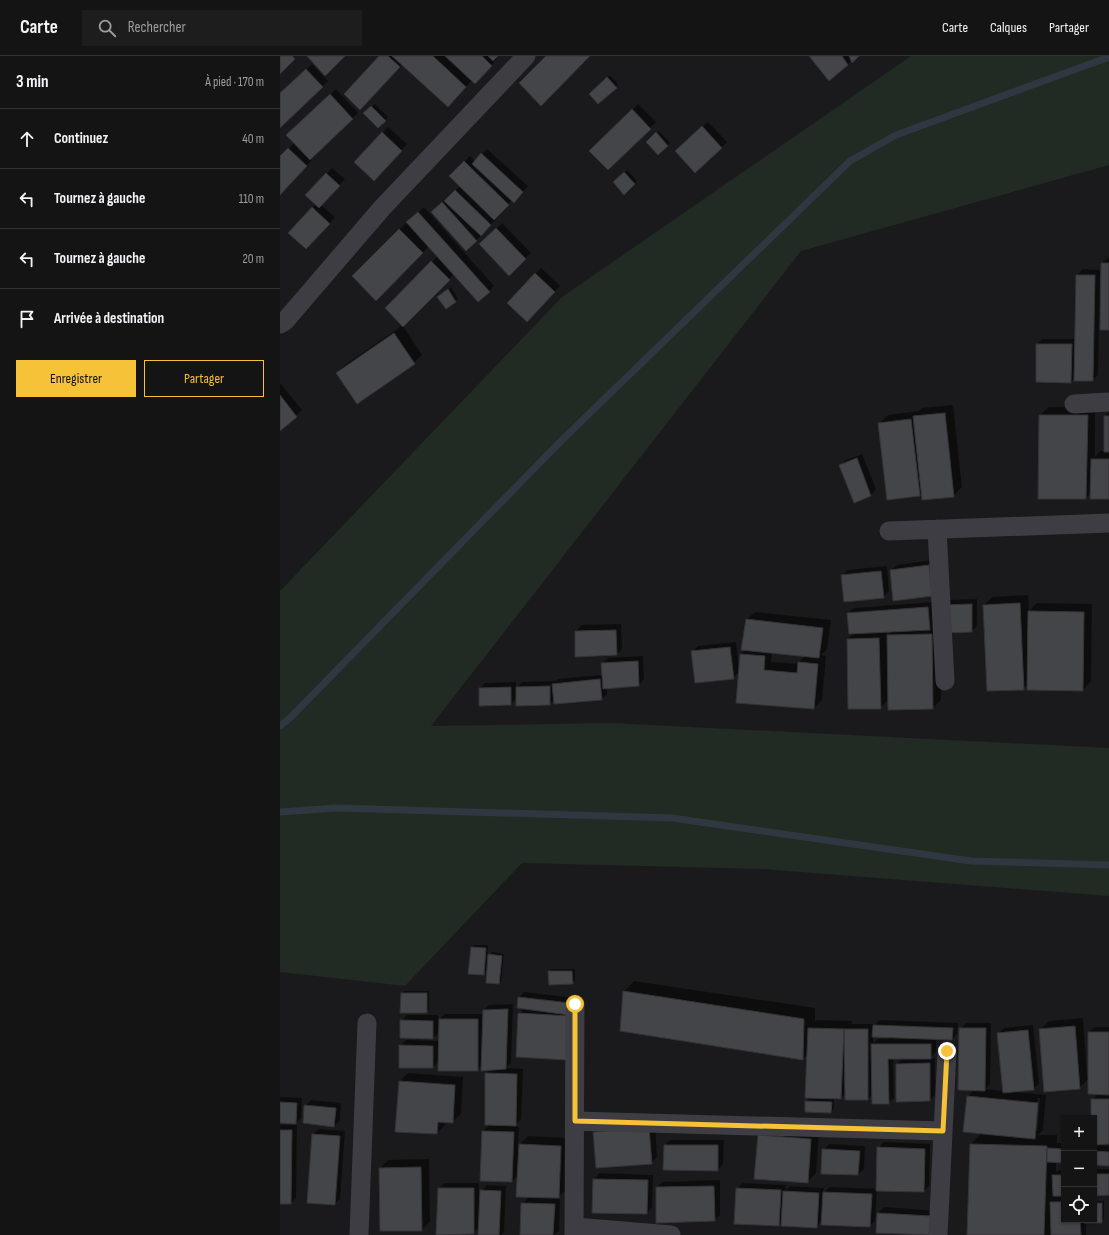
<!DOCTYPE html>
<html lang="fr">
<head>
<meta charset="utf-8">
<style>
	body { margin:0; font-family:"Sofia Sans Condensed",sans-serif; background:#1d1d1e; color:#f1f3f6 }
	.controls { position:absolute; right:12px; bottom:12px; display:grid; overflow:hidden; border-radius:0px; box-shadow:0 1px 3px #0004 }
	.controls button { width:36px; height:36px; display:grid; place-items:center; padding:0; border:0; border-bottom:1px solid #333334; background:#141415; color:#f1f3f6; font:20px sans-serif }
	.stop { position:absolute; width:12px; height:12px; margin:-9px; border:3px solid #f5c238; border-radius:50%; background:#fff }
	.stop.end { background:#f5c238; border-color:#fff; box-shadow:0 1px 4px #0008 }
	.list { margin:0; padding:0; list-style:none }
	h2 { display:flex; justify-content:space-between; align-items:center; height:52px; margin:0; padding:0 16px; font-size:17px }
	h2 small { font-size:13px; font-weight:400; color:#9d9ea0 }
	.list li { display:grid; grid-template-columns:26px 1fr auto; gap:12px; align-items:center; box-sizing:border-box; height:60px; padding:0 16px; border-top:1px solid #333334 }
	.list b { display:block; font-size:15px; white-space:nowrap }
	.list em { font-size:13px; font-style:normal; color:#9d9ea0 }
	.actions { display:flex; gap:8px; padding:12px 16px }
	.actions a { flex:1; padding:9px 0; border:1px solid #f5c238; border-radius:0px; text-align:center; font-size:14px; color:#f5c238 }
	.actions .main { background:#f5c238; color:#111 }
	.icon { flex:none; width:22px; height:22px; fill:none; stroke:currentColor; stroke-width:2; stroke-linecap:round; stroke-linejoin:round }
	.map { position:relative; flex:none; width:829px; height:1179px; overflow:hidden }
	header { display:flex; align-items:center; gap:24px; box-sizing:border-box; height:56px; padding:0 20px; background:#141415; border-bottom:1px solid #333334 }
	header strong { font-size:19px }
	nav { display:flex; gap:22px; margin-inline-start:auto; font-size:14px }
	.search { width:280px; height:36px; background:#1d1d1e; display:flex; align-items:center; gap:10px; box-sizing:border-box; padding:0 14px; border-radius:0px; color:#9d9ea0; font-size:15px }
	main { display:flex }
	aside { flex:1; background:#141415 }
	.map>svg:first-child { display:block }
	.green { fill:#212a23 }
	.shadow { fill:#0007; fill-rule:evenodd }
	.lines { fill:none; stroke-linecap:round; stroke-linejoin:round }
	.stream { stroke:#2f3841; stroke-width:7 }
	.building { fill:#444549; stroke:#343438 }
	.minor { stroke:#3d3d43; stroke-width:19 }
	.route { stroke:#f5c238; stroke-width:5 }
</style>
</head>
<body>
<header>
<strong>Carte</strong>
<div class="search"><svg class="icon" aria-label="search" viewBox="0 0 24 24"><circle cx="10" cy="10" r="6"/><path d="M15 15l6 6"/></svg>Rechercher</div>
<nav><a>Carte</a><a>Calques</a><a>Partager</a></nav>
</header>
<main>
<aside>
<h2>3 min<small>À pied · 170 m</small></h2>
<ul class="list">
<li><svg class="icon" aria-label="ahead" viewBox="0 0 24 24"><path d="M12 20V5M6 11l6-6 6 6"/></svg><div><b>Continuez</b></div><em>40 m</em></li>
<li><svg class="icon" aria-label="left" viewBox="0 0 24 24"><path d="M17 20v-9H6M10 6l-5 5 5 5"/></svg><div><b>Tournez à gauche</b></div><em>110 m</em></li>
<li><svg class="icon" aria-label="left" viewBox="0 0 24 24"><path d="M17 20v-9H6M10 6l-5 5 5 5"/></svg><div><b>Tournez à gauche</b></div><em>20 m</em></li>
<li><svg class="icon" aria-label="arrive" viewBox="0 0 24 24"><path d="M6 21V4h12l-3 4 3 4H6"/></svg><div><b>Arrivée à destination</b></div></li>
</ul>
<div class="actions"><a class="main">Enregistrer</a><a>Partager</a></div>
</aside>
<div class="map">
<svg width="829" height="1179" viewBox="0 0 829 1179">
	<rect width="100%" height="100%" fill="#1a1a1c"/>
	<!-- green -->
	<path class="green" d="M631,0H829V109L521,195L151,670L331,667L829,692V840L481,813L242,807L125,930L0,916V535L282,241Z"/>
	<!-- shadow -->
	<path class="shadow" d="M101,0H217L215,2L217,3L200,21L192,24L173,44L122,8L86,47Z
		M530,0H578L549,23Z
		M32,8L48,25L0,70V38Z
		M330,19L338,28L318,47L310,38Z
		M56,33L78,57L30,102L32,104L0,138V102L15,86L8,79Z
		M95,48L108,61L98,71L85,57Z
		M358,48L376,66L328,112L311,95Z
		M428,66L447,86L441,92L402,89Z
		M108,71L127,88L99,118L76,106Z
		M379,75L390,87L378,98L367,86Z
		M207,93L248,130L239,140L232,144L215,162L216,163L196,185L158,150L168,141L169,142L180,130L170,120L190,100L195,105Z
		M52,112L65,123L41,149L55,161L32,186L10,177L36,148L27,139Z
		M347,114L357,125L344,137L335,126Z
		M144,151L214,230L209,235L174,218L123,270L142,299L134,307L57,317L65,309L123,269L106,252L158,200L149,190L96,243L73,220L128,165Z
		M222,167L251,197L229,218L201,188Z
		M829,201V273L822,207Z
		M261,212L280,230L252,259L228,247Z
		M803,213L820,214L818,319L813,324L796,321L791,326L757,288L763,283H796L797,219Z
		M171,231L178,243L166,252L161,238Z
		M0,327L22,354L0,374Z
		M673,349L682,431L673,440L642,436L639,439L599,368L608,359L639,355L642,352Z
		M769,351H815V401L820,395H825V360L829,356V442L811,437L806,442L760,359Z
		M582,398L596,433L591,439L561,409L566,404Z
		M654,504L657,534L611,514L617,509Z
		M607,510L609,535L603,541L563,519L568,514Z
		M748,539L749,555L757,547L812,548L811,625L803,634L748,628L743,633L704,549L712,541Z
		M697,543V570L692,575L665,549L671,544Z
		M654,546L655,567L652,570H660L661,644L653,652L609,643L600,652L568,583L574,577L568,557L574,552ZM607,575H612L607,580Z
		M475,556L551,564L547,593L541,599L546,600L542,644L534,652L459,616L453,622L412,596L418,590L456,586L459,614H460L461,598L466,593V564ZM492,596L525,600L519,606V608L491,606Z
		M341,568L342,593L337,598L296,575L302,569Z
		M363,600L364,623L359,629L327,631V638L322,643H274L270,648L237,641L231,648L200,633L205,627L236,626V632L242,626L275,625V626L278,623L323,619L322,608L328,602Z
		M194,889H208L207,908L208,909L209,899L212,896L224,898L221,925L219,927L208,914L203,918L192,891Z
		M271,913H295V925L292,927L269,916Z
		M354,925L535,952V966L537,964L572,965V968H593V971L600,964L678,967L677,978L672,983H656V996L650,1002H655V1039L650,1044L617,1008L623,1002H613L614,1042L608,1047L593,1038L588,1043L566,1037L561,1042H554V1053L551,1056L526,1055V1045L531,1041L528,998L523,1003L344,936ZM593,980L609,981V983H598L593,987Z
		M124,935H149V953L147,956L122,937Z
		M244,936L295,942V994L239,958L245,952L239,941Z
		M233,948L231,1007L225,1012L243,1013L241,1063L234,1070L239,1071L238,1090L248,1080L289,1082L287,1133L278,1141L253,1140V1142L280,1143L279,1175L274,1179H241L242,1148L250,1140L238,1119L232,1125L203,1075L210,1068L206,1017L211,1013L202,1009L197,1014L160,1004L153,1011L120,990L126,984L160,985V975L153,982L121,965L127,959H158V964L165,958H204V954L209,949Z
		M803,962L807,1020H809V976L815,971H829V1087L817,1088L816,1089L829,1090V1109L814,1108V1062H812V1044L818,1038L809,1022L799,1032L760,974L769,965Z
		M686,967H711L710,1028L705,1033L723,1035L718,978L724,972L753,969L759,1028L753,1033L735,1035V1036L766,1039L763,1074L758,1079H777V1087H784V1106H776V1116L779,1114H784V1139H775V1141H784V1145H775V1147H784V1164H814V1145H824V1163L821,1166H806V1179H688L691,1088L702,1077L688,1040L695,1033L680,973ZM758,1042H760L757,1075H755Z
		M128,1017L183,1021L181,1058L172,1066L165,1065V1069L157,1077L120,1025Z
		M0,1041L22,1042L21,1062L15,1068V1067L0,1066Z
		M31,1044L61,1047L60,1064L54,1070L25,1050Z
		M375,1067L377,1101L371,1107L314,1076L320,1071Z
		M0,1069H17L16,1142L11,1147H0Z
		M39,1073L65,1075L60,1143L54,1148L33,1078Z
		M539,1075L536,1117L527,1126L479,1080Z
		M390,1084H444L443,1108L438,1114L385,1089Z
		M604,1086L650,1088L649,1130L644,1135L597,1134L595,1165L589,1170L543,1164L536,1171L503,1165L499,1169L457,1132L463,1127L506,1129V1134L510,1130L544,1132L543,1137L550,1131L597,1133L598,1092Z
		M549,1088L585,1090L584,1113L578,1118L543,1094Z
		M149,1103L150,1165L142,1174L100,1112L108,1104Z
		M814,1113H829V1138L814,1139Z
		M319,1117L373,1119L372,1151L367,1157L313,1156L314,1123Z
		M440,1124V1159L435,1164L377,1131L382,1126Z
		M165,1127H199V1144H201V1135L207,1129L226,1130L224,1176L221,1179H199L200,1170L193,1177H179V1179H164L166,1177L159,1132Z
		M604,1151L656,1155L649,1179L597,1176L598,1157Z"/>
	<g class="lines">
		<!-- stream -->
		<path class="stream" d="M0,670L10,662L281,385L570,105L616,79L829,1
			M0,756L57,752L392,762L691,805L829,809"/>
	</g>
	<!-- building -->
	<path class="building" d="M0,0H12L15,3L0,18Z
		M27,0H65L45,20Z
		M99,0H108L120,11L80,54L64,38Z
		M112,0H153L186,31L168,51Z
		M165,0H202L212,10L195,28Z
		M208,0H218L213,5Z
		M266,0H310L261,50L239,27Z
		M529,0H562L568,9L549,25Z
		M569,0H579L572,7Z
		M26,13L43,31L0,72V37Z
		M327,21L337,32L318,48L309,38Z
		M50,38L73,63L30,104L6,79Z
		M91,50L106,65L98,72L83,57Z
		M352,53L371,73L328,114L309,95Z
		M422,70L442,92L415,117L395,95Z
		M102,76L122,95L94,125L74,106Z
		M376,76L388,90L378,99L366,86Z
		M8,92L27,110L0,139V100Z
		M201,97L243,136L234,147L192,108Z
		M184,105L229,149L214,164L169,120Z
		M344,116L355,128L344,139L333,126Z
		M46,117L60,130L39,152L25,139Z
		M175,134L211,169L201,180L164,145Z
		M162,146L197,185L186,195L151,156Z
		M32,151L50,168L26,193L8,177Z
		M138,156L210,236L198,246L126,166Z
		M216,172L246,203L229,220L199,188Z
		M119,173L143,197L96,245L72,220Z
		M151,205L170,224L123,271L105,252Z
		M821,207H829V274H820Z
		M255,217L275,236L247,266L227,247Z
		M796,219H815L813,325H794Z
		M168,233L176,246L166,253L157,241Z
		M114,277L135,308L77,348L56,317Z
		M756,288H792L791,327L756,326Z
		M0,339L17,361L0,375Z
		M665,357L674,441L642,444L633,360Z
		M759,359H808L806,443H758Z
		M824,360H829V396H824Z
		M631,363L640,440L607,444L598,367Z
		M577,402L591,440L574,447L559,409Z
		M811,403H829V443H810Z
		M649,509L652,540L613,545L610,514Z
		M601,515L604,542L564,546L561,519Z
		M740,547L744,634L707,635L703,549Z
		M692,548V576L665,577L664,549Z
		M648,551L650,574L569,578L567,557Z
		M748,555L804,556L803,635L747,634Z
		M466,563L543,572L539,602L461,594Z
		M336,574L337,599L295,601V575Z
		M652,578L653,653L608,654L607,579Z
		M599,582L601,653H568L567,583Z
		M450,591L454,623L415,627L411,595Z
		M460,598L485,600L484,614L517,617L518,606L538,608L534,653L456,647Z
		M358,605L359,630L323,633L321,607Z
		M320,623L322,644L274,648L272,628Z
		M270,630V649L236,650V631Z
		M231,631V649L199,650V632Z
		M191,891L206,892L204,919L188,918Z
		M208,898L222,900L219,928L206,927Z
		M268,915H292L293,928L269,929Z
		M343,935L524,963L523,1004L340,975Z
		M121,937H147V957H120Z
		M238,941L290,947L289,959L237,952Z
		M228,953L226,1013L201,1015L203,954Z
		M238,957L289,960L287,1004L236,1001Z
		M159,963H198V1015H158Z
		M120,964L153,965V983L120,982Z
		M593,969L673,972L672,984L592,981Z
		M795,970L800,1033L764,1036L759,973Z
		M528,972L564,973L561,1043L525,1042Z
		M679,972H706L705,1035L678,1034Z
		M564,973H588V1044H565Z
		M748,974L754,1034L723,1037L717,977Z
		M808,976H829V1039L808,1038Z
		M591,988H651V1003H608L609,1048H592Z
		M119,989L153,990V1012H119Z
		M650,1007V1045L616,1046V1008Z
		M205,1017L237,1018L236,1070L205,1069Z
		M119,1025L175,1029L173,1067L158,1066L157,1078L115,1076Z
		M687,1040L758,1047L755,1083L683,1076Z
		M811,1043H829V1088L814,1089V1062H811Z
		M525,1045L552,1046L551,1057L525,1056Z
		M0,1046L17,1047L16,1068L0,1067Z
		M24,1049L56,1052L54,1071L23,1067Z
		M369,1072L372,1108L316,1112L313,1076Z
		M0,1074H12L11,1148H0Z
		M202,1075L234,1076L232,1126L200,1125Z
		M32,1078L60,1080L55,1149L27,1147Z
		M478,1079L531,1083L528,1127L474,1123Z
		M239,1088L281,1090L279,1142L236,1141Z
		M690,1088L767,1090L764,1179H687Z
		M384,1089H438V1115L383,1114Z
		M597,1091L645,1093L644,1136L596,1135Z
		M767,1092L784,1093V1107L767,1106Z
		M542,1093L580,1095L578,1119L541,1118Z
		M814,1095L829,1096V1110L814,1109Z
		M141,1111L142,1175H100L99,1112Z
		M814,1118H829V1139L814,1140Z
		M772,1119H784V1140H773Z
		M313,1123L368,1124L367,1158L312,1157Z
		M434,1130L435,1165L376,1167V1131Z
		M158,1132H194V1178L156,1179Z
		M456,1132L501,1134L499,1170L454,1168Z
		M200,1134L221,1135L219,1179H198Z
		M503,1135L539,1137L537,1172L501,1170Z
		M543,1136L592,1138L590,1171L541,1169Z
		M770,1146H784V1164H800L801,1179H771Z
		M241,1147L275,1148L273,1179H240Z
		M814,1147H822V1167H804V1164H814Z
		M597,1157L651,1160L649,1179L596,1177Z"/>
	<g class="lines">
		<!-- minor -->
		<path class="minor" d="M0,268L5,265L102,152L246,0
			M794,348L829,346
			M657,473L665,625
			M609,475L829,467
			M295,1065L663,1075
			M295,1171L391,1179
			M79,1179L87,967
			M294,1179L295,948
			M658,1179L667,995"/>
	</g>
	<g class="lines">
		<!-- route -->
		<path class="route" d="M295,948V1065L663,1075L667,995"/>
	</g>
</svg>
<div class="controls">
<button>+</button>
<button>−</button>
<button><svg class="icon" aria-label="locate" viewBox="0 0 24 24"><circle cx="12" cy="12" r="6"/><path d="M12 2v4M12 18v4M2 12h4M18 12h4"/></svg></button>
</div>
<div class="stop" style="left:295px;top:948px"></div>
<div class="stop end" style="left:667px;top:995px"></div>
</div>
</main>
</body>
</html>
